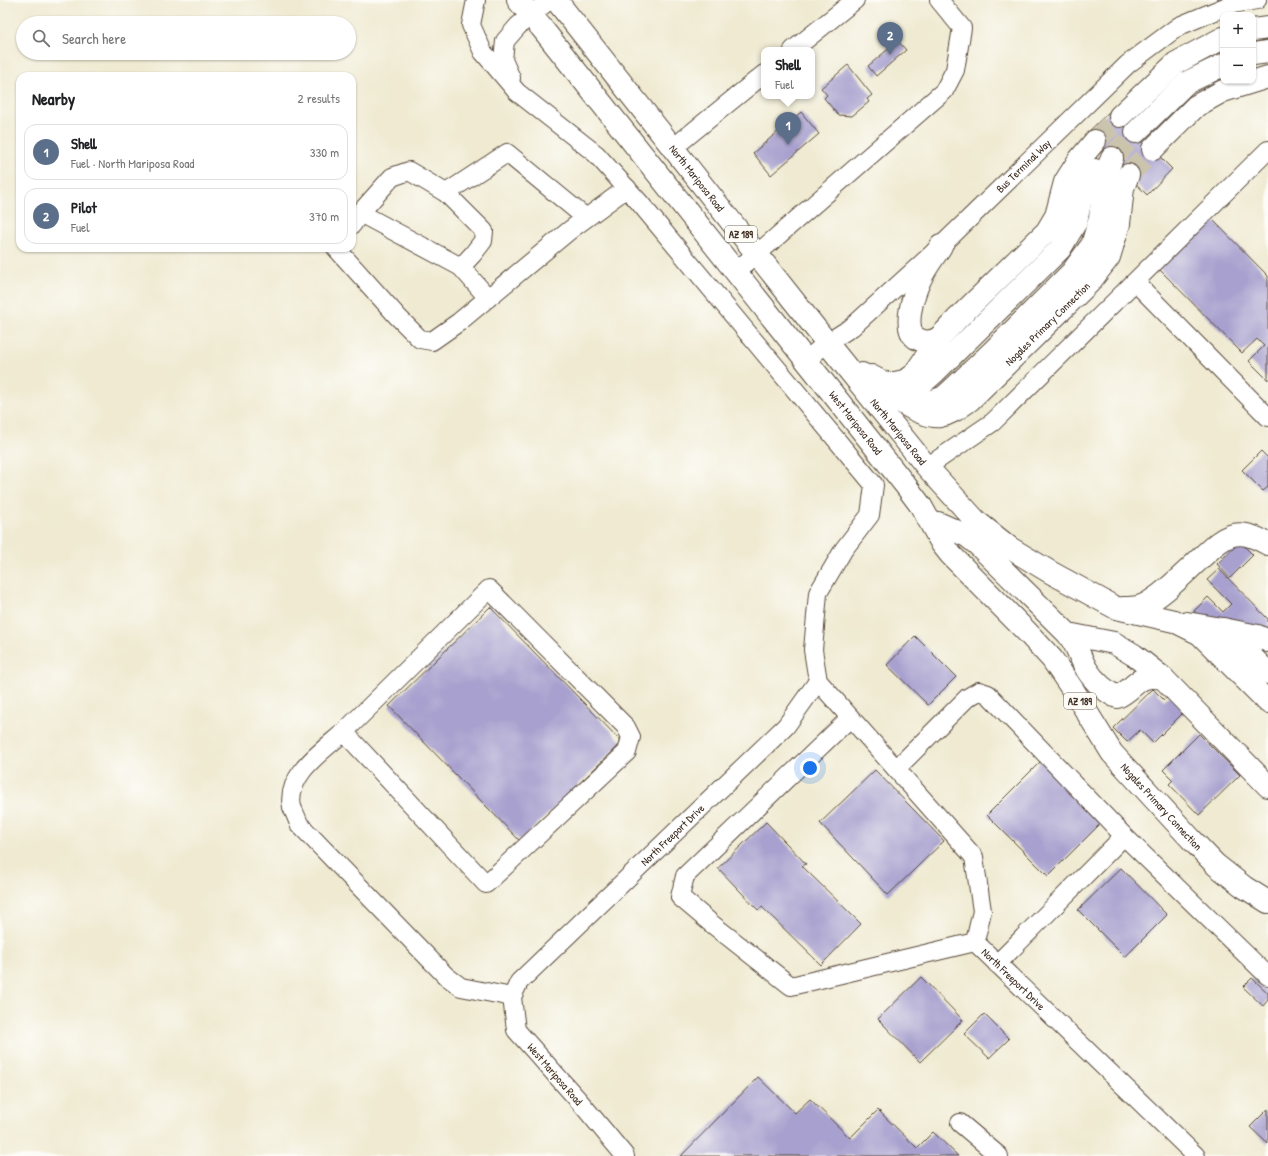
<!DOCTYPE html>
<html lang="en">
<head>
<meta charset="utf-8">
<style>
	body { margin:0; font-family:"Patrick Hand",sans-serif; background:#f6f6f6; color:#202124 }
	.controls { position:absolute; right:12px; top:12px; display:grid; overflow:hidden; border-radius:8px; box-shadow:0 1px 3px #0004 }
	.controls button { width:36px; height:36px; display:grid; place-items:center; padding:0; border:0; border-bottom:1px solid #e0e0e0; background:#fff; color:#202124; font:20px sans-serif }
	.you { position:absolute; left:810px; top:768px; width:14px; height:14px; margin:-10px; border:3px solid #fff; border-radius:50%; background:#1a73e8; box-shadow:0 0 0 6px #1a73e833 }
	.badge { display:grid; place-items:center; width:26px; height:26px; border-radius:50%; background:#1f6fb2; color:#fff; font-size:13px; font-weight:700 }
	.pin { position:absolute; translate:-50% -33px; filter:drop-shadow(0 1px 2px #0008) }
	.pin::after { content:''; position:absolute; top:21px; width:14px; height:12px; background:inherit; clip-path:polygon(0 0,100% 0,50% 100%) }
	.popup { position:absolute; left:761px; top:47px; width:54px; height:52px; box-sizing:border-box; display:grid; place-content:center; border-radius:8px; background:#fff; filter:drop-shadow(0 1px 3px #0005); font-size:13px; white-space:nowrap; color:#757577 }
	.popup b { font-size:15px; color:#202124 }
	.popup::after { content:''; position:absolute; left:50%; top:100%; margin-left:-8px; border:8px solid transparent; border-top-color:#fff }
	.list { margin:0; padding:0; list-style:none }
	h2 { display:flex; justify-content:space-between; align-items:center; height:52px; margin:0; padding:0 16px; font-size:17px }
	h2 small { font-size:13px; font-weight:400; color:#757577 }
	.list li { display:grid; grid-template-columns:26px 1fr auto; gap:12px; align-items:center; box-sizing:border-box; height:56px; margin:0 8px 8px; padding:0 8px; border:1px solid #e0e0e0; border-radius:12px }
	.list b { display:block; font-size:15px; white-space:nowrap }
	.list p { margin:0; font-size:13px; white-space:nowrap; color:#757577 }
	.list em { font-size:13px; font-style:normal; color:#757577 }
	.icon { flex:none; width:22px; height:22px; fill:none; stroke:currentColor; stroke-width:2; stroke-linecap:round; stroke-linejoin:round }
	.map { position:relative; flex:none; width:1268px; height:1156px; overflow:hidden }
	.search { position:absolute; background:#fff; box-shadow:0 1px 3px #0004; left:16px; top:16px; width:340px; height:44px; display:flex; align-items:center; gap:10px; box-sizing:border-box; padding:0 14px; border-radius:22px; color:#757577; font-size:15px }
	.panel { position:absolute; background:#fff; box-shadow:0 1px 3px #0004; left:16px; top:72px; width:340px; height:180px; border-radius:12px }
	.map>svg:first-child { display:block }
	.building { fill:#a8a1cf }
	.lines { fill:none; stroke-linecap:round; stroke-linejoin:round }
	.highway-tunnel { stroke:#cbc4ad; stroke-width:22; stroke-dasharray:22 11; stroke-linecap:butt }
	.minor-casing { stroke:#564739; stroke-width:20 }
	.highway-casing { stroke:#564739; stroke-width:24 }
	.minor { stroke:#fff; stroke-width:18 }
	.highway { stroke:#fff; stroke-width:22 }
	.labels { text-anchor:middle; stroke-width:3; stroke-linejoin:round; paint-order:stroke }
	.shield { fill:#fdfcf7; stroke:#75695f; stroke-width:1 }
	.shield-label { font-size:10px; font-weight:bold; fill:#3b2a1e }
	.street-label { font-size:11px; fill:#3b2a1e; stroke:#fdfcf7 }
</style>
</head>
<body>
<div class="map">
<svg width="1268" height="1156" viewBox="0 0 1268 1156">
	<rect width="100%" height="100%" fill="#fdfcf7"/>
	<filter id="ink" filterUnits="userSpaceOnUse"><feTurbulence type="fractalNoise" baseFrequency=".025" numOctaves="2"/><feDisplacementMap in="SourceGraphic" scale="8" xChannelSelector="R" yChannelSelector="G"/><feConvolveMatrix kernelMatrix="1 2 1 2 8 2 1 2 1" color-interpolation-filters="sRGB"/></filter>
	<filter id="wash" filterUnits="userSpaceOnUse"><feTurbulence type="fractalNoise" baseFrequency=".012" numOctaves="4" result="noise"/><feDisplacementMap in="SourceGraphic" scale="16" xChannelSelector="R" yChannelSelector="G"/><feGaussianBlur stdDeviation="0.9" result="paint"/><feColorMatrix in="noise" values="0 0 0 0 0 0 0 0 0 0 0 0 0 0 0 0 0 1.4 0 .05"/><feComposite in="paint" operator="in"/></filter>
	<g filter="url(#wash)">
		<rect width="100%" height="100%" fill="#efead1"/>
		<g id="blocks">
			<!-- building -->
			<path class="building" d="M898,41L906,50L876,76L868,66Z
				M848,65L872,95L867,99L869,102L852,116L838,115L824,98L827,95L821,88Z
				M1112,109L1172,169L1147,195L1087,133Z
				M801,112L819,134L771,175L753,153Z
				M1210,217L1268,276V380L1249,361L1264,346L1257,339L1242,353L1158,268Z
				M1261,451L1268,458V487L1263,491L1242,470Z
				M1240,542L1253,555L1230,578L1217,564Z
				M1219,569L1268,619V638L1228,646L1194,611L1208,597L1223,612L1231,604L1207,580Z
				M490,607L622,742L520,841L389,706Z
				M915,636L956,677L928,705L887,665Z
				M1153,689L1164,700L1170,695L1185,711L1153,743L1140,730L1127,742L1113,728Z
				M1199,734L1240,775L1199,815L1169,784L1173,780L1163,770Z
				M1042,760L1103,821L1048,876L987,815Z
				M875,770L944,841L888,895L820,823Z
				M766,822L806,864L802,866L861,924L821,965L762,907L758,910L718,868Z
				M1121,868L1167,915L1125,957L1078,910Z
				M921,977L963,1020L920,1062L878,1019Z
				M1252,978L1268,993V1000L1263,1006L1243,987Z
				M984,1014L1009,1039L989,1058L964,1034Z
				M758,1077L795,1113L810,1099L850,1138L878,1110L917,1148L933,1132L958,1156H681Z
				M1268,1109V1144L1250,1127Z"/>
		</g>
	</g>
	<g filter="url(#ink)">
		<use href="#blocks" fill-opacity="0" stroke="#564739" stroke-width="1"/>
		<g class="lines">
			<!-- highway-tunnel -->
			<path class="highway-tunnel" d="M1095,141L1120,116
				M1112,158L1136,132
				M1128,175L1153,149"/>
			<defs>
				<g id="minor">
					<path id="s1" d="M476,0L471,25L483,52L517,92L596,154L639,202L874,485L870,515L844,549L818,593L813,650L818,681L974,857L982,911L975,942L1196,1156"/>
					<path d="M793,50L855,0"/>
					<path d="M511,78L503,60L505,41L518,26L549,0"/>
					<path d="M673,148L764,74"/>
					<path d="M360,213L392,177L409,171L446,193"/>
					<path d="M352,225L360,213L461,267"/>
					<path d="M336,248L398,317L420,339L432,341L459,322L570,230L627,188"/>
					<path d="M735,271L757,254L944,91L955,70L962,28L939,0"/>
					<path d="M1135,282L1268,417"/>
					<path d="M488,298L461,267L473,254L483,241L484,231L446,193L507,153L586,218"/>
					<path id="s2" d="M806,360L827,343L852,327L941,246L1128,64L1179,26L1232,4L1257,0"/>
					<path d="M927,467L993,422L1268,150"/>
					<path d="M850,718L685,876L680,897L712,924L791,986L975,942"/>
					<path d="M344,732L489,589L626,727L631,737L627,752L486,884L344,732C324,750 285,775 292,807C294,812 297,818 299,824L446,976L461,987L512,997"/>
					<path d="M896,769L967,698L979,691L988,694L1124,836L1268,976"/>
					<path d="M997,964L1124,836"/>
					<path d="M960,1123L999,1156"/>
					<path id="s3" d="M625,1156L580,1102L516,1030L512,997L519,982L786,726L818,681"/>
				</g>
				<g id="highway">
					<path id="s4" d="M518,0L541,27L906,486L921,506L942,544L950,554L1027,632L1052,659L1075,693L1112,753L1191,839L1216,865L1244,887L1268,902"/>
					<path id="s5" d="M556,0L835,353L927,467L976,521L1010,548L1050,572L1116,608L1174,621L1200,634L1268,702"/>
					<path d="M1253,30L1268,28"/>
					<path d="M1253,54L1268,52"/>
					<path d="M1120,116L1176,63L1223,38"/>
					<path d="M1136,132L1186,83L1223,65"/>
					<path d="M1153,149L1196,106L1223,91L1268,77"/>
					<path d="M939,338C931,342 925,343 916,338C902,328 914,293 920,280C925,268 934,257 941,246"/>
					<path id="s6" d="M862,374C880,387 918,419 940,416C952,414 961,406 970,400L1089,283L1109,257L1119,224L1123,188L1128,175"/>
					<path d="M871,376L884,383H895L904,381L913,376L939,338L958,318L1047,231L1056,216L1065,182L1079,160L1095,141"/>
					<path d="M911,388L926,380L935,372L1060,249L1076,222L1083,188L1095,170"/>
					<path d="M907,395L921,401L930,402L944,397L957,385L992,352L1072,272L1092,245L1100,218L1105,175L1112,158"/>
					<path d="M938,523L967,536L977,544L1068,634C1077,645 1080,658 1087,670C1094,681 1106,692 1117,697C1138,687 1136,673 1163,678L1268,786"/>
					<path d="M1123,608C1128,608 1133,608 1138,607C1156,603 1189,569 1203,556C1212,548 1219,540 1230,536C1244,531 1257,538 1268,544"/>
					<path d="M1187,623L1222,629L1233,638L1268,673"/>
					<path d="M1223,629L1258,636L1268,641"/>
					<path d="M1068,634L1114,643L1134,655L1163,678"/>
				</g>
			</defs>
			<!-- minor casing -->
			<use href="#minor" class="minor-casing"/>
			<!-- highway casing -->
			<use href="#highway" class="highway-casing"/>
			<!-- minor -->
			<use href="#minor" class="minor"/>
			<!-- highway -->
			<use href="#highway" class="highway"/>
		</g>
	</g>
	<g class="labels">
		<!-- shield labels -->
		<g class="shield">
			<rect x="725" y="226" width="32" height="16" rx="3"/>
			<rect x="1064" y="693" width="32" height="16" rx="3"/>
		</g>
		<g class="shield-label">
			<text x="741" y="238">AZ 189</text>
			<text x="1080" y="705">AZ 189</text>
		</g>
		<!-- street labels -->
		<g class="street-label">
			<text dy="4" stroke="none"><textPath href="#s2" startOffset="292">Bus Terminal Way</textPath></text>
			<text dy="4" stroke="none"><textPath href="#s5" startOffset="227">North Mariposa Road</textPath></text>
			<text dy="4" stroke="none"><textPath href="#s6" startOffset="233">Nogales Primary Connection</textPath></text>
			<text dy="4" stroke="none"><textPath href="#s4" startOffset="541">West Mariposa Road</textPath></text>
			<text dy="4" stroke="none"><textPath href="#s5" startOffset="551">North Mariposa Road</textPath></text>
			<text dy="4" stroke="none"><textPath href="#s4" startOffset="1034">Nogales Primary Connection</textPath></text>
			<text dy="4" stroke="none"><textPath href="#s3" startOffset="429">North Freeport Drive</textPath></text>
			<text dy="4" stroke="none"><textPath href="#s1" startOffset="1228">North Freeport Drive</textPath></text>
			<text transform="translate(555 1074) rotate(49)" y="4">West Mariposa Road</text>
		</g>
	</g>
</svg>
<div class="controls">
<button>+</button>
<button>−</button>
</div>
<div class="you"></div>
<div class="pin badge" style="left:788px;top:145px;background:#5c6f8a">1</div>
<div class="popup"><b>Shell</b>Fuel</div>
<div class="pin badge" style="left:890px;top:55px;background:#5c6f8a">2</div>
<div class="search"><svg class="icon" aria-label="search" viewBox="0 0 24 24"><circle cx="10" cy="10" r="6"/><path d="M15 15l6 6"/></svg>Search here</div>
<section class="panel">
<h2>Nearby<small>2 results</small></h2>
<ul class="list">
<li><span class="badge" style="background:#5c6f8a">1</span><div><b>Shell</b><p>Fuel · North Mariposa Road</p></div><em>330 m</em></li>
<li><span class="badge" style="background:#5c6f8a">2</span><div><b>Pilot</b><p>Fuel</p></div><em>370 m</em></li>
</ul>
</section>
</div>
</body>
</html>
